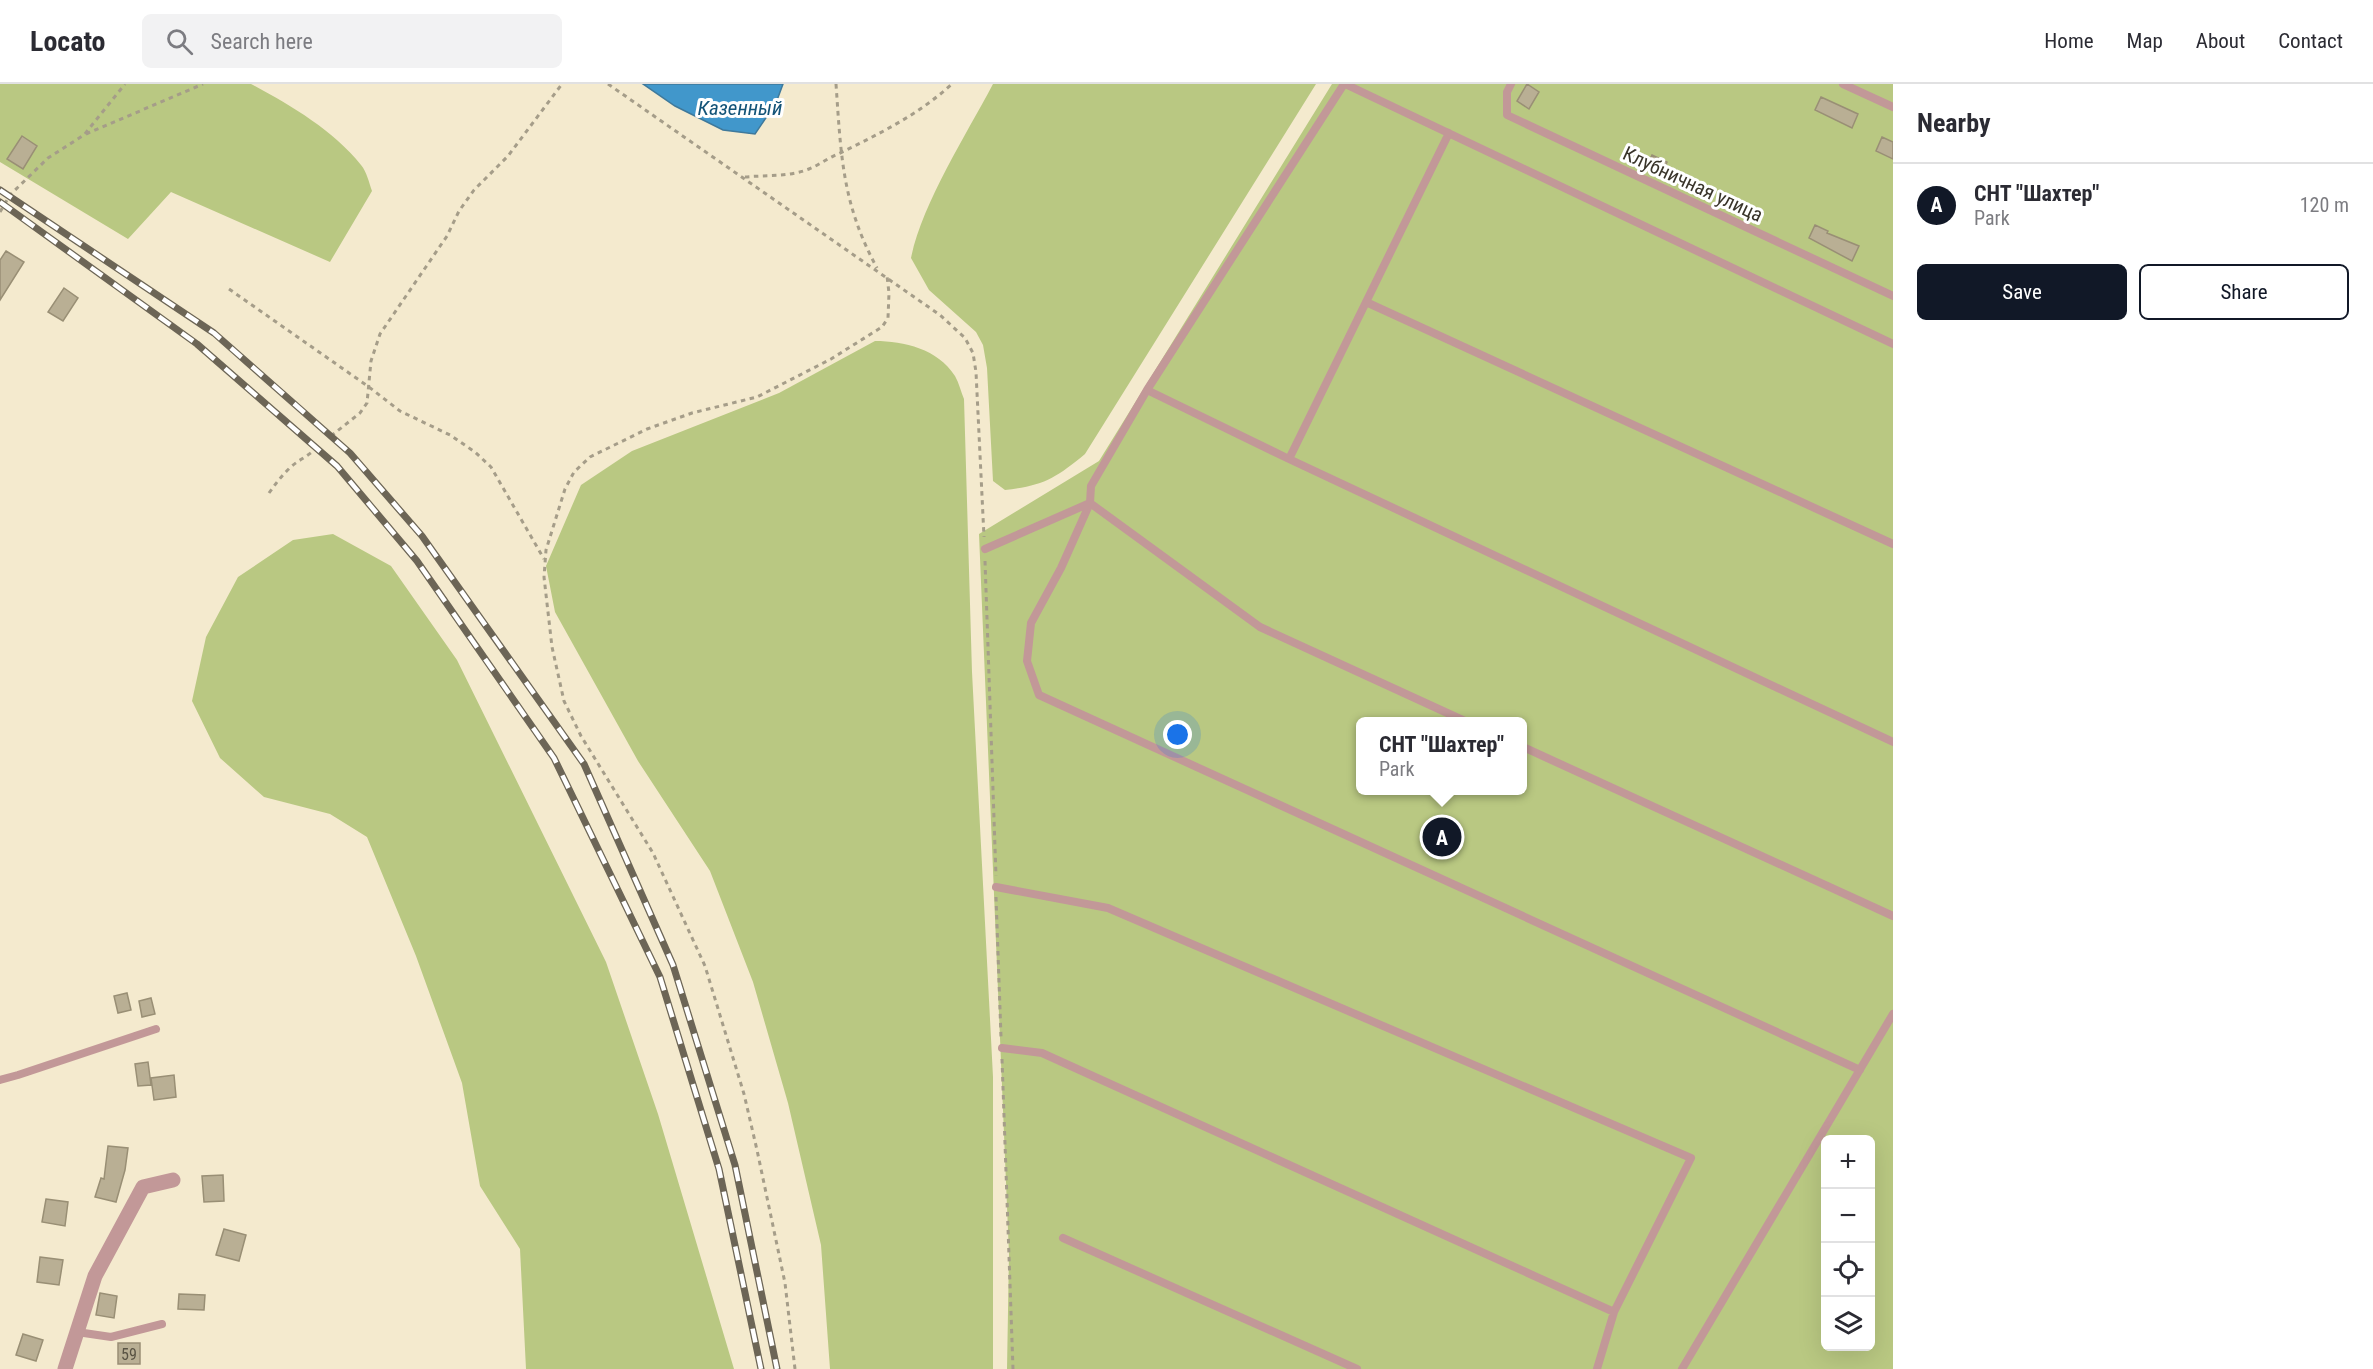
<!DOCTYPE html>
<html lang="en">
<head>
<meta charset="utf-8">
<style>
	body { margin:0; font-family:"Roboto Condensed",sans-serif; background:#f2f2f3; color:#2b2b33 }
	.controls { position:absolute; right:18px; bottom:18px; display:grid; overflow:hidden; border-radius:9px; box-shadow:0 6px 24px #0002 }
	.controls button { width:54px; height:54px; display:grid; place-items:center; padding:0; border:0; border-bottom:2px solid #e1e1e2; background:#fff; color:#2b2b33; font:30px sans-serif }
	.you { position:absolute; left:1178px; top:651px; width:21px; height:21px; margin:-15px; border:4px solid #fff; border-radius:50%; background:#1a73e8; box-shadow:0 0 0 9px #1a73e833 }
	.badge { display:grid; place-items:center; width:39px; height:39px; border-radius:50%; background:#111827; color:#fff; font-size:20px; font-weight:700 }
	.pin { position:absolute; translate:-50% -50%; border:3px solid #fff; box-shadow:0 2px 6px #0006 }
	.popup { position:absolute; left:1356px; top:633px; width:171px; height:78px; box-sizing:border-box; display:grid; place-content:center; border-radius:9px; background:#fff; filter:drop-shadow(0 2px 4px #0005); font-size:20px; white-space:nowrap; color:#7c7c81 }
	.popup b { font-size:22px; color:#2b2b33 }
	.popup::after { content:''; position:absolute; left:50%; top:100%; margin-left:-12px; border:12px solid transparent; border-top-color:#fff }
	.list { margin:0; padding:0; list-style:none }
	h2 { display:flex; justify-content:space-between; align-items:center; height:78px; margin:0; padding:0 24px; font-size:26px }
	h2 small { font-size:20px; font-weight:400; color:#7c7c81 }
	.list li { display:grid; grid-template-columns:39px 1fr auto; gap:18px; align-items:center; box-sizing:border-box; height:84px; padding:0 24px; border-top:2px solid #e1e1e2 }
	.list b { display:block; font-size:22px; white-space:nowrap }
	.list p { margin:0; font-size:20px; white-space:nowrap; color:#7c7c81 }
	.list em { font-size:20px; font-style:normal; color:#7c7c81 }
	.actions { display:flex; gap:12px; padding:18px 24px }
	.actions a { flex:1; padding:14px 0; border:2px solid #111827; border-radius:9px; text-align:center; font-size:21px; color:#111827 }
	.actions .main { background:#111827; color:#fff }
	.icon { flex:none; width:33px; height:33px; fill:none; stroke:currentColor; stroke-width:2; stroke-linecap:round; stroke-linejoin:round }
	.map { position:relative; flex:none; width:1893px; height:1285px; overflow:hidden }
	header { display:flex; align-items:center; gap:36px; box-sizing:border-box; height:84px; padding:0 30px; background:#fff; border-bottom:2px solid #e1e1e2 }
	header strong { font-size:28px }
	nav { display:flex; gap:33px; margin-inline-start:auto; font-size:21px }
	.search { width:420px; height:54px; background:#f2f2f3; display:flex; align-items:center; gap:15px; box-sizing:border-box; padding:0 21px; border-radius:9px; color:#7c7c81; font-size:22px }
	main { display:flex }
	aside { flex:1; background:#fff }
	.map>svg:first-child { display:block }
	.green { fill:#b9c882; fill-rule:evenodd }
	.water { fill:#4197cb; stroke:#3f799b; stroke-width:1.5 }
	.building { fill:#b9af94; stroke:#998f75; stroke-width:1.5 }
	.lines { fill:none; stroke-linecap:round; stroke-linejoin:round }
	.path { stroke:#a59d89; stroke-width:3; stroke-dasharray:4.5 4.5; stroke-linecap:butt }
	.lane { stroke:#c29898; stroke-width:8 }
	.street { stroke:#c29898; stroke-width:15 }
	.rail-casing { stroke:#6c6556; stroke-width:7 }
	.rail { stroke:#fff; stroke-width:4.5; stroke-dasharray:14; stroke-linecap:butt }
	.labels { text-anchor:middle; stroke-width:6; stroke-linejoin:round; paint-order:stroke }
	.number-label { font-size:16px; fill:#595344 }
	.street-label { font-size:20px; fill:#39342a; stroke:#fff }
	.water-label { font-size:21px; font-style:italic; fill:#145478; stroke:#fff }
</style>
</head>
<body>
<header>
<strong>Locato</strong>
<div class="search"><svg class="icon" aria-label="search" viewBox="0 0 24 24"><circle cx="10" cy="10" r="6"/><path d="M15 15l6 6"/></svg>Search here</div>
<nav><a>Home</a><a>Map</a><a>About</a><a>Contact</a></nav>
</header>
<main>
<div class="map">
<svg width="1893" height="1285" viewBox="0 0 1893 1285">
	<rect width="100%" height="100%" fill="#f4eace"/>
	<!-- green -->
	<path class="green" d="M0,0H251C290,21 333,46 361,81C367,88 369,99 372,107L330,178L171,108L128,155L0,78Z
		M993,0H1316L1085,370C1056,394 1043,402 1005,406L993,397L987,284L983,261L976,248L929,206L911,174C922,120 966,51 993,0Z
		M1332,0H1893V1285H1007L1009,1170L979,450L1099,377ZM1361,638H1523V706H1361ZM1826,1056H1870V1262H1826Z
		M875,257C904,257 938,265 955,292C959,299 961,308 964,315L972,588L993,993V1285H830L821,1161L788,1019L753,898L710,787L638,677L555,528L546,482L581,401L632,367L779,309Z
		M333,450L391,482L457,576L606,878L658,1030L734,1285H526L520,1165L480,1102L462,999L416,872L367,753L330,730L264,713L220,674L192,617L206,553L238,493L293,456Z"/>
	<!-- water -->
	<path class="water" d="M643,0H783L776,19L755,50L723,46L675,22Z"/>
	<!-- building -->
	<path class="building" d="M1527,0L1539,8L1529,25L1517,17Z
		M1821,13L1858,30L1852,44L1815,26Z
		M22,52L37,62L23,85L7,75Z
		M1882,53L1893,58V75L1876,67Z
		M1652,71L1667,78L1661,91L1646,84Z
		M1815,141L1828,147L1827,149L1859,162L1852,177L1809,154Z
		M6,167L24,178L0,216V176Z
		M64,204L78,214L63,237L48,228Z
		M127,909L131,926L118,929L114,912Z
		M151,914L155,930L142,933L139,917Z
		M148,978L151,1001L138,1002L135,980Z
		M174,991L176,1013L154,1016L151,994Z
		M108,1062L128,1064L125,1086L116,1118L95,1113L101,1094L104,1095Z
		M223,1091L224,1117L204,1118L202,1092Z
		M46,1115L68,1118L65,1142L42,1138Z
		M224,1145L246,1151L239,1177L216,1171Z
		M40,1173L63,1176L59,1201L37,1198Z
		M100,1209L117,1212L114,1234L96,1231Z
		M179,1210L205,1211L204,1226L178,1225Z
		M23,1250L43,1256L36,1277L16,1271Z
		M118,1259H140V1280H118Z"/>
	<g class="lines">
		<!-- path -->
		<path class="path" d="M608,0L940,231L965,254L973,269L976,288L984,453
			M836,0C841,71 842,120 877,184
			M86,50L203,0
			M745,93C766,91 789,93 809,85C819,81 828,74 838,70C879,50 918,31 952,0
			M0,128L10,111L48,74L84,51L125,0
			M229,205L369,303L400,327L450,351L475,368L491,383L544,475
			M331,352L360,329L367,319L371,277L380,250L447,152L459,127L474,106L508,72L562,0
			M269,409C276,399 283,390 292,382C300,375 309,372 316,364
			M985,477L996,792
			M996,813L1001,953
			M1002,975L1013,1285
			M795,1285L785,1199L757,1066L744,1010L705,882L653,769L581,652L564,617L552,563L544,493L546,466L565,405L574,388L590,373L647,345L692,329L757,313L831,275L882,243L888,234L889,209L887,192"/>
		<!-- lane -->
		<path class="lane" d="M1345,0L1893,260
			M1511,0L1507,8V31L1893,212
			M1843,0L1893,23
			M1366,218L1893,460
			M1147,306L1289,375L1893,658
			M1289,375L1449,49
			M985,465L1090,419L1091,402L1147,306L1344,0
			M1467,638L1260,543L1090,419L1061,484L1031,539L1027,577L1039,611L1860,986
			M1523,663L1893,832
			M996,803L1108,824L1691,1074L1614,1228L1597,1285
			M1002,964L1042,969L1614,1228
			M0,996L18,991L156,945
			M1063,1154L1357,1285
			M77,1248L111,1253L162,1240
			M1682,1285L1893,930"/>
		<!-- street -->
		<path class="street" d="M65,1285L95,1192L143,1103L173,1096"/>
		<defs>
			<path id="rail" d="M0,106L214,249L350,369L422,452L584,680L673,881L735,1081L777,1285
				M0,118L197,260L337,382L417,477L554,674L660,893L719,1085L761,1285"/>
		</defs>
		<!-- rail casing -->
		<use href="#rail" class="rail-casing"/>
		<!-- rail -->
		<use href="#rail" class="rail"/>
	</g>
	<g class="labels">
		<!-- number labels -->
		<g class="number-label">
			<text x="129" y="1276">59</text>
		</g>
		<!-- street labels -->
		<g class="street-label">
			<text transform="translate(1693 100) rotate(25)" y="7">Клубничная улица</text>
		</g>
		<!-- water labels -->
		<g class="water-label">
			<text x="740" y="31">Казенный</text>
		</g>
	</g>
</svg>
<div class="controls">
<button>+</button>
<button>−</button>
<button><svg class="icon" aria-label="locate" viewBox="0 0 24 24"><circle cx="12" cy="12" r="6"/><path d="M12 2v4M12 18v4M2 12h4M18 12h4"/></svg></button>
<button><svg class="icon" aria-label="layers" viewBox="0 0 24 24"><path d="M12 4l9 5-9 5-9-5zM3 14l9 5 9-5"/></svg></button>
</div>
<div class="you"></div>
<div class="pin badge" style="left:1442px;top:753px">A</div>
<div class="popup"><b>СНТ &quot;Шахтер&quot;</b>Park</div>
</div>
<aside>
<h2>Nearby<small></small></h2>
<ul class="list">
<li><span class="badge">A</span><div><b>СНТ &quot;Шахтер&quot;</b><p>Park</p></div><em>120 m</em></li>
</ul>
<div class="actions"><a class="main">Save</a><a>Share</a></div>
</aside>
</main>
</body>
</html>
